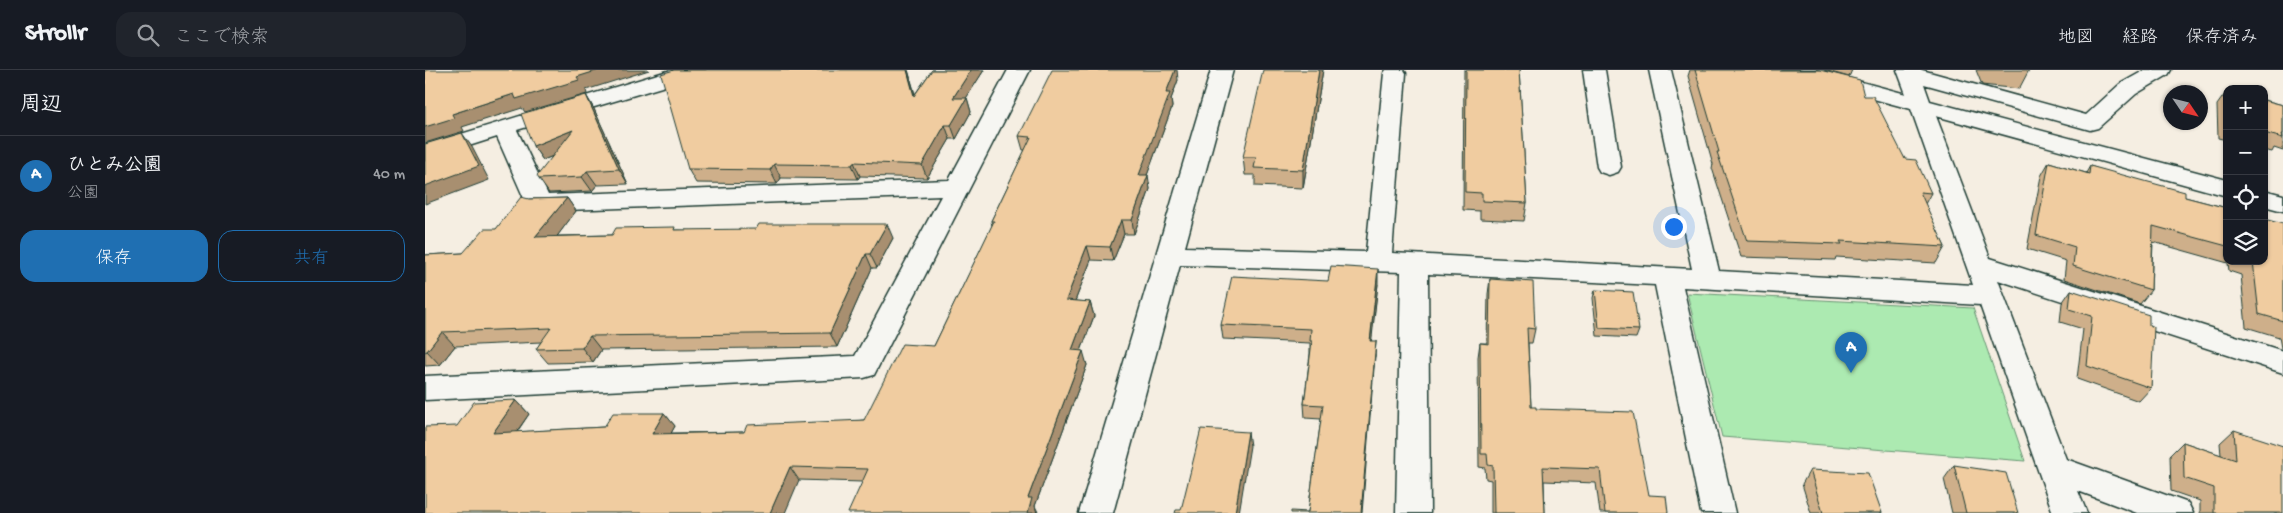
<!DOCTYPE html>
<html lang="ja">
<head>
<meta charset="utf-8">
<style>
	body { margin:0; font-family:"Gochi Hand","Klee One",sans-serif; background:#20242c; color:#f1f3f6 }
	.controls { position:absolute; right:15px; top:15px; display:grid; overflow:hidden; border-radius:10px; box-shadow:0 1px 4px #0004 }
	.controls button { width:45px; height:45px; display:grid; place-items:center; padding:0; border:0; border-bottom:1px solid #363941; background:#171b24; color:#f1f3f6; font:25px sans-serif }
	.compass { position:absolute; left:1738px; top:15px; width:45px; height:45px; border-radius:50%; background:#171b24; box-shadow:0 1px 4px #0004; rotate:125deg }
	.you { position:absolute; left:1248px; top:156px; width:18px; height:18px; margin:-12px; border:4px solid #fff; border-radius:50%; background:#1a73e8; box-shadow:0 0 0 8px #1a73e833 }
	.badge { display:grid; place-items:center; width:32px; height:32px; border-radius:50%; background:#1f6fb2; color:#fff; font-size:16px; font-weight:700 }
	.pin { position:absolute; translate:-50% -41px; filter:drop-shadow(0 1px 2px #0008) }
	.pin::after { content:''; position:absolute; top:26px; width:18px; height:15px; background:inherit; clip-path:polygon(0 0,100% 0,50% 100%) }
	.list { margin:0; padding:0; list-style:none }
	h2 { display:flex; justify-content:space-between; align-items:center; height:65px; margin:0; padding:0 20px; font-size:21px }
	h2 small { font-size:16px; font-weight:400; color:#9ea1a6 }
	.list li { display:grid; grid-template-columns:32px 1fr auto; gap:15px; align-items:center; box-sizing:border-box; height:80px; padding:0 20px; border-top:1px solid #363941 }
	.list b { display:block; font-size:19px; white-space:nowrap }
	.list p { margin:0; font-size:16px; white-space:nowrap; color:#9ea1a6 }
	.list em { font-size:16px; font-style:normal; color:#9ea1a6 }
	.actions { display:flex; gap:10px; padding:15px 20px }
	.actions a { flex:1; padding:11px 0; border:1px solid #1f6fb2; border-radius:15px; text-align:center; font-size:18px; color:#1f6fb2 }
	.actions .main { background:#1f6fb2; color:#fff }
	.icon { flex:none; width:28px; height:28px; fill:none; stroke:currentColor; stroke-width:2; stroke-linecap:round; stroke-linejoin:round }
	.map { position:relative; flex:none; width:1858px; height:443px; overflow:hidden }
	header { display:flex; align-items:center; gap:30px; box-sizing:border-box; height:70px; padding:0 25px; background:#171b24; border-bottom:1px solid #363941 }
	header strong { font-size:24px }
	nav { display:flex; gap:28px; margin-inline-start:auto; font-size:18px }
	.search { width:350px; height:45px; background:#20242c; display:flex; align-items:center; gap:12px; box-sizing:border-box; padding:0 18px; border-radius:15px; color:#9ea1a6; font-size:19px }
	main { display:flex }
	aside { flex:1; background:#171b24 }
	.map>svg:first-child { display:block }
	.green { fill:#aceab1; stroke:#669472 }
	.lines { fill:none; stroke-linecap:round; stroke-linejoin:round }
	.minor-casing { stroke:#1f3d34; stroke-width:3 }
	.minor { fill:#f6f6f2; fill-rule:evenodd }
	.wall { fill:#ceaf8a; stroke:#1f3d34 }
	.shaded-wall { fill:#a88f70; stroke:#1f3d34 }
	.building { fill:#f0cca0; stroke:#1f3d34 }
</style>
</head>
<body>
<header>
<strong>Strollr</strong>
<div class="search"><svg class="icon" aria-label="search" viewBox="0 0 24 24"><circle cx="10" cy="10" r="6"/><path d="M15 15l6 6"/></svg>ここで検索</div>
<nav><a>地図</a><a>経路</a><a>保存済み</a></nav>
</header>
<main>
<aside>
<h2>周辺<small></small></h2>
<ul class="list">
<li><span class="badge">A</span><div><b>ひとみ公園</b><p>公園</p></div><em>40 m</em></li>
</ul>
<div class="actions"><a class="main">保存</a><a>共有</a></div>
</aside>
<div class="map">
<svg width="1858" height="443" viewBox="0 0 1858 443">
	<rect width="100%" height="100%" fill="#f5eee2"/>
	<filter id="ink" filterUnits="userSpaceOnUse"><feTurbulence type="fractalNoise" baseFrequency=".02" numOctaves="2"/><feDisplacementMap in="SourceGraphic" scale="10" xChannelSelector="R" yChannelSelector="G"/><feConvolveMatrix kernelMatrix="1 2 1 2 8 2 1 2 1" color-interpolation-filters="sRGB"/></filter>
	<g filter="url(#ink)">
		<!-- green -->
		<path class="green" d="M1262,223L1548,238L1600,391L1297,367Z"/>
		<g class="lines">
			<defs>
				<path id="minor" d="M246,0H280L277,5L92,60L123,125L524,110L583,0H605L449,305L439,308L0,330V306L430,286L516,126L114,141L105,139L101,133L72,67L0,90V75Z
					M786,0H808L760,177L941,182L959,3L961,0H979L981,3L967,183L1267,199L1224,0H1246L1294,201L1548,215L1486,39L1359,5L1356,0H1392L1481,24L1472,0H1497L1661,45L1695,14L1720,0H1746L1743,5L1711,24L1673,58L1665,60L1499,14L1505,31L1802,110V126L1511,46L1565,188L1858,281V303L1573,210L1641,389L1763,433L1768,443H1712L1653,421L1662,443H1628L1555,235L1258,217L1310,443H1276L1230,215L1003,204L1005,443H971L976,202L755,195L688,443H654Z
					M1158,0H1180L1196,97L1193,102L1184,105L1175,102L1172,97Z
					M1839,120L1858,125V141L1839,136Z"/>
			</defs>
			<!-- minor casing -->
			<use href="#minor" class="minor-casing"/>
			<!-- minor -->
			<use href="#minor" class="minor"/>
		</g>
		<!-- wall -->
		<path class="wall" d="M483,0L490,24L507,0H559L541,28H542L546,42L531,69H525L502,108L435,106L433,109L356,108L352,114L271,113L263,99Z
			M898,0L878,118L830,116V105H820L818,87Z
			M1039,0H1094L1102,133L1099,151L1055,149V141L1038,140Z
			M1265,0H1395L1439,26L1480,89L1506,123L1500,134L1520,177L1511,193L1411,187L1410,190L1316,187L1287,98L1288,94L1263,6Z
			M1399,0H1427L1424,7Z
			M1551,0H1604L1594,19L1557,15Z
			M753,10L746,29L747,37L722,105L725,119L709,164H699L688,191L666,190L650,231L665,232L669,246L656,281L662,295L610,436L613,442L437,412L374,410L32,356L91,330L104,344L92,362L179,357L239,343L250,356L246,363L319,362L439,350L509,276L567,156L566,151L600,80H598L594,66Z
			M1802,21V70L1793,68L1792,35Z
			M161,25L169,39L203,114L172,115L167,121L124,123L114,109L128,86L118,90L108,76Z
			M1839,30L1858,35V81L1849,78L1847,82L1839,80Z
			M1624,92L1661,103L1665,96L1760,127L1802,138V191H1839L1858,154V279L1856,278L1854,267L1821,257L1816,205L1804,201L1803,193L1728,172L1726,220L1715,234L1639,209L1641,191L1602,179L1616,106Z
			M142,128L151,141L132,166L187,165L252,160L468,168L452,198H447L412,277L176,280L168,292L123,293L111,279L116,272L30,276L15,295L0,296V185L38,183L71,159L104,129Z
			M1065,209L1110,259L1107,273H1103L1106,337L1111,339L1224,425L1243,443H1175L1171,413L1119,411L1120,443H1066V410L1061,409L1060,398L1054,397L1053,287L1055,273H1062L1063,224Z
			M953,214L946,271L950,286L883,442L896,349L880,348L879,334L885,284V273L798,269L796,255Z
			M1170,220L1214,260L1211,268L1172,266L1168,228Z
			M1646,220L1724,255L1726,318L1714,331L1652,309L1658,259L1635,252L1637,233Z
			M1809,360L1858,443H1775V431L1746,421L1745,385L1758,372L1796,385L1795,373Z
			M1529,395L1593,443H1527L1519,409Z
			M1385,400L1457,443H1386L1377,414Z"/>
		<!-- shaded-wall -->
		<path class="shaded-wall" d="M174,0H224L161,20L162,24L100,42L97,38L37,57L39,61L0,73V57L27,44L89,24Z
			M482,0H483L494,39L489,26Z
			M546,0H559L533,41L528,28Z
			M750,0H752L753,10L746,29L747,37L717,119L714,105L741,23Z
			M894,0H898L878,118V100Z
			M161,25L169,39L203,114L194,99Z
			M542,28L546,42L531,69L526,55Z
			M520,55L525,69L502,108L497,95Z
			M148,60L158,74L118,90L108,76Z
			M37,63L47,77L64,110L0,134V116Z
			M429,92L435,106L433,109L427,95Z
			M349,94L356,108L352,114L345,100Z
			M162,101L172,115L167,121L157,107Z
			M723,105L725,119L709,164L707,150Z
			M142,128L151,141L121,181L110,167Z
			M696,150L699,164L688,191L685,177Z
			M462,154L468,168L452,198L445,184Z
			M662,176L666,190L645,244L641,230Z
			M441,184L447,198L412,277L405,263Z
			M953,199V214L945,285V271Z
			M665,232L669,246L651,294L647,280Z
			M17,262L30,276L15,295L2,281Z
			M165,266L176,280L168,292L157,278Z
			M951,271L950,286L937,443H936Z
			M658,281L662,295L610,436L612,443H603V428Z
			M91,330L104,344L81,377L68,363Z
			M239,343L250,356L238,378L227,364Z
			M823,362L825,376L814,443H810Z
			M365,397L374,410L360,443H345Z"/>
		<!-- building -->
		<path class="building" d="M0,0H174L152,7L154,10L91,29L89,24L27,44L29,48L0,57Z
			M249,0H482L489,26L507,0H546L528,28H542L526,55H520L497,95L429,92L427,95L349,94L345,100L263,99L236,4Z
			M627,0H750L741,23H745L714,105H723L707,150H696L685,177L662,176L641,230L665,232L647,280L658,281L603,428H607L603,443H423L443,399L365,397L345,443H0V357L32,356L49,332L91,330L68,363L179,357L188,343H239L227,364L319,362L322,355L439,350L477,274L509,276L569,151H566L606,67L594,66Z
			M838,0H894L878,100L829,98L831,87H818Z
			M1041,0H1094L1102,133L1057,131V123L1040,122Z
			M1270,0H1395L1435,10L1439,26H1448L1480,89L1491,90L1506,123L1495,122L1520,177L1415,171L1417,174L1322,171L1292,82H1294Z
			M161,25L194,99L162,101L157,107L114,109L112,106L148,60L108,76L96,44Z
			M1839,30L1858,35V64H1857L1858,68L1839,63Z
			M37,63L54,96L0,116V74Z
			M1624,92L1664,104L1665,96L1760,122V127L1802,138V176L1728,156L1726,220L1648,196L1650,177L1611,165Z
			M96,127L104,129L142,128L110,167L187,165L191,158L250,157L249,160L331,159L334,154H462L445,184H441L405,263L165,266L157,278L111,279L126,258L17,262L2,281L0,282V185L38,183L59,159H71Z
			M1839,149L1858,154V251L1834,244L1828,191H1839Z
			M906,196L953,199L945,271H951L936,443H866V441L883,442L898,335L879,334L887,271H885L886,259L796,255L807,206L903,211Z
			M1065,209L1108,212L1110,259L1102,258L1106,337H1111V339L1208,342L1224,425L1241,426L1243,443H1180L1175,399L1118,397L1120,443H1069L1068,396L1063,395L1062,384H1056L1055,273L1064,274Z
			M1170,220L1208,222L1214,260L1174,258Z
			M1646,220L1724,245V255L1729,257L1726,318L1662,296L1667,246L1644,239Z
			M776,359L823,362L810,443H750L751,440H756Z
			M1809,360L1858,376V443H1789V418L1759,408L1758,372L1811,390Z
			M1529,395L1581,403L1593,443H1541Z
			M1385,400L1443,403L1457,443H1398Z"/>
	</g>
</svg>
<div class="controls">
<button>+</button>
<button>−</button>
<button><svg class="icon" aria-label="locate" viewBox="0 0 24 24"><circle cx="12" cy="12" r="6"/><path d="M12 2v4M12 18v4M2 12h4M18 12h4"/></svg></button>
<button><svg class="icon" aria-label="layers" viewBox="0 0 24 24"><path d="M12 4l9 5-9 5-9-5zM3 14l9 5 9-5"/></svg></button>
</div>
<svg class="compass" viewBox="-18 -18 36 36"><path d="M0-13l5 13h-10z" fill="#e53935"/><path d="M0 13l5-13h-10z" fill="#9ea1a6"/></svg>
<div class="you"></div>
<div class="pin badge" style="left:1426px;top:303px">A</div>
</div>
</main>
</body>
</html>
